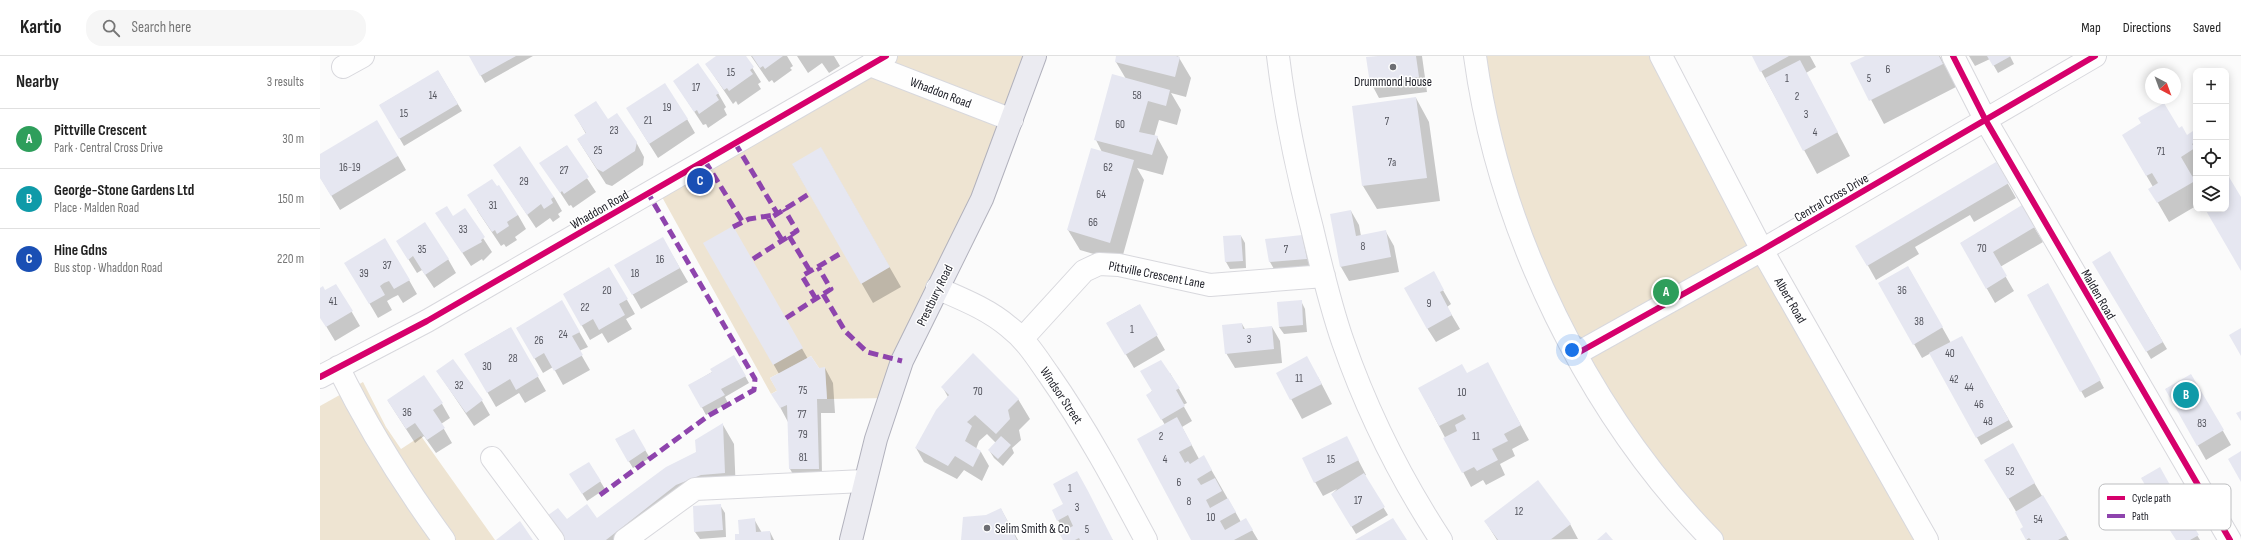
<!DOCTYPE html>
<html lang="en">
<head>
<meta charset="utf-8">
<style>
	body { margin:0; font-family:"Sofia Sans Condensed",sans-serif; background:#f6f6f6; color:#222 }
	.controls { position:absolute; right:12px; top:12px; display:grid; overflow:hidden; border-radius:8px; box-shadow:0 2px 10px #0003 }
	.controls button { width:36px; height:36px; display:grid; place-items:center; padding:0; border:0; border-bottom:1px solid #e0e0e0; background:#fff; color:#222; font:20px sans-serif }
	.compass { position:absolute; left:1825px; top:12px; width:36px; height:36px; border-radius:50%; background:#fff; box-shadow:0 2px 10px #0003; rotate:139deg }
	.you { position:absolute; left:1252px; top:294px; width:14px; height:14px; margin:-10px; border:3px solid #fff; border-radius:50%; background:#1a73e8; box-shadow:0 0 0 6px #1a73e833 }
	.badge { display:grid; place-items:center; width:26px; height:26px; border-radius:50%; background:#d93025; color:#fff; font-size:13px; font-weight:700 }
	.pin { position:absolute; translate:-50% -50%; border:2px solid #fff; box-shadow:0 1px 4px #0006 }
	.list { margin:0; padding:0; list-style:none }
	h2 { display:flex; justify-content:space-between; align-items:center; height:52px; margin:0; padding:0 16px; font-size:17px }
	h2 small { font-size:13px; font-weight:400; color:#767676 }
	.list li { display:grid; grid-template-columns:26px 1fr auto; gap:12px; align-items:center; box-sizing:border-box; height:60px; padding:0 16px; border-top:1px solid #e0e0e0 }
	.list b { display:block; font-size:15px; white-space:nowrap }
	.list p { margin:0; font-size:13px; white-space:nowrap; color:#767676 }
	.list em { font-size:13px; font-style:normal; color:#767676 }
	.icon { flex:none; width:22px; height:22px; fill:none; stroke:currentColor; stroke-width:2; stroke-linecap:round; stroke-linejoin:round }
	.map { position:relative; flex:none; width:1921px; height:484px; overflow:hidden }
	header { display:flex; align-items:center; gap:24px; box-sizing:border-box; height:56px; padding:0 20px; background:#fff; border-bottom:1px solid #e0e0e0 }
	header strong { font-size:19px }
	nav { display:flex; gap:22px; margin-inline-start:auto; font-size:14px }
	.search { width:280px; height:36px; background:#f6f6f6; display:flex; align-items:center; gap:10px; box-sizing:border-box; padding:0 14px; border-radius:16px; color:#767676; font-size:15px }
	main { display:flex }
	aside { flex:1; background:#fff }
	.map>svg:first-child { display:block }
	.green { fill:#eee4d2 }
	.shadow { fill:#0003 }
	.building { fill:#e6e7f1 }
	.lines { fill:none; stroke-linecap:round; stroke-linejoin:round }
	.minor-casing { stroke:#d8d8dd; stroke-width:24 }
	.major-casing { stroke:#b1b1bc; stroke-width:24 }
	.minor { stroke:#fefefe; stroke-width:22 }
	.major { stroke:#ebebf1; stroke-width:22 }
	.quiet { stroke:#8e44ad; stroke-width:5; stroke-dasharray:10 5; stroke-linecap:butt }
	.cycleway-casing { stroke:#fff; stroke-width:8 }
	.cycleway { stroke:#d6006c; stroke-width:6 }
	.poi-dot { fill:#6d6e73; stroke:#fff; stroke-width:1.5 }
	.labels { text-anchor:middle; stroke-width:3; stroke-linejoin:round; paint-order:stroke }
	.number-label { font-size:11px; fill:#52535c }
	.poi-label { font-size:13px; fill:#21222a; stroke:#fff }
	.street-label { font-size:13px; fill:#21222a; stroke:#fff }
	.key { fill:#fff; stroke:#bcbdbf; stroke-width:1 }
	.key-label { font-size:11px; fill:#21222a }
</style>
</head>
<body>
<header>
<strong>Kartio</strong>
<div class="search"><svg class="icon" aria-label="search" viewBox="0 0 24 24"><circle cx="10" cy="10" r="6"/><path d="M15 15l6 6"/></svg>Search here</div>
<nav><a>Map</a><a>Directions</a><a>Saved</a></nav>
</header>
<main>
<aside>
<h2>Nearby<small>3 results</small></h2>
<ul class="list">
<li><span class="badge" style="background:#2e9e5b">A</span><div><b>Pittville Crescent</b><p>Park · Central Cross Drive</p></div><em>30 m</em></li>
<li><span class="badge" style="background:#0f9aa8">B</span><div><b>George-Stone Gardens Ltd</b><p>Place · Malden Road</p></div><em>150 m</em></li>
<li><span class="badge" style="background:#1a4fb4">C</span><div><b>Hine Gdns</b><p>Bus stop · Whaddon Road</p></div><em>220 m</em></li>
</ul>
</aside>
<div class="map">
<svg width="1921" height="484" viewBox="0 0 1921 484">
	<rect width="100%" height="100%" fill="#fbfbfb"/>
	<!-- green -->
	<path class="green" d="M566,0H715L569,342L507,343L505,312H499L491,300L450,322L457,334L467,329L451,338L337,132Z
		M1155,0H1341L1607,484H1392L1390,482L1235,257Z
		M43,326L66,371L81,393L101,380L175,484H0V350Z"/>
	<!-- shadow -->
	<path class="shadow" d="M150,0H213L165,27Z
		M398,0H425L441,26L438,28L441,33L418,49L416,45L413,48L386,8Z
		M431,0H467L473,10L470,12L472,14L454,27L452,24L449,26Z
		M477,0H514L520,10L509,17L502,7L488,17Z
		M797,0H858L871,22L866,41L851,37L861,54L857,69L839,64L834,81H837L848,101L843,119L817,112L824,124L801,206L760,194L748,174L782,96L776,84L806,23L796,6Z
		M1063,0H1102L1107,36L1059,42L1051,27Z
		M1433,0H1490L1496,11L1486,17L1530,100L1497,118Z
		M1547,0H1620L1636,31L1564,68L1532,8Z
		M1649,0H1690L1694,8L1678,17L1670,3L1655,10Z
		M118,15L142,55L84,90L60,49Z
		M354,25L398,37L406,51L404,53L407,59L388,72L386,68L383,69Z
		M1096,42L1109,66L1120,145L1057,153L1043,130Z
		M255,59L288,64L316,86L324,101L323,109L292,130L286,128L258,84L266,78Z
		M367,63L375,77L338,102L316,67Z
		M1858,73L1867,80L1876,82V118L1872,121L1876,129V150L1849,166L1830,133L1833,131L1803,79Z
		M246,90L276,136L253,152L251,149L249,150L221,107Z
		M501,92L581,231L553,247L473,109Z
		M0,99L78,100L86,114L20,154L0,121Z
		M1676,107L1696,142L1654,166L1650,159L1595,191L1599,198L1556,224L1537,190Z
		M174,109L234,141L242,155L238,158L240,161L233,166L230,162L216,172Z
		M1702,151L1723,186L1680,211L1694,235L1675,247L1641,187Z
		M145,154L172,196L163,205L162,203L151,210L117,158L133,162Z
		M157,154L198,159L206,173L195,181L197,184L186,191L184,188L181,190Z
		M1031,155L1039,169L1041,180L1066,176L1074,190L1079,216L1029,225L1021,211Z
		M413,172L488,303L499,313L505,312L513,327L515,357H501L502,420H474L470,413L468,366L453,338L458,335L459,318L385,187Z
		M921,180L925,187L926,212L910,213L906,206Z
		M982,180L990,194L995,217L958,220L950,206L946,184Z
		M343,183L368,226L321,253L296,209Z
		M77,185L128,203L136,217L114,232L102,214L97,217Z
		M1790,197L1847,293L1831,303L1774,206Z
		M1588,211L1631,287L1641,281L1693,371L1661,389L1611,297L1602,302L1559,227Z
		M289,212L315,258L306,263L312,273L288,287L282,277L270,284L244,238Z
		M1113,217L1131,248L1127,251L1140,273L1116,286L1107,272Z
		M34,221L89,224L97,238L83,247L78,239L72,242L67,245L72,254L58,262Z
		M1727,228L1784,332L1765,342L1708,239Z
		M16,229L40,270L15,285L0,260V233L5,235Z
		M981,245L985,253L987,276L964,278L959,271Z
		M242,246L268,291L259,295L270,314L243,329L233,311L223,317L197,272Z
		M819,249L845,294L814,312L787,267Z
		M922,268L925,273L952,271L960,285L962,307L915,312L906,297Z
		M190,272L226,335L205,347L199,337L176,351L145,298Z
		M414,300L429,327L405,341L408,347L386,359L370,329L392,316Z
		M117,315L162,345L170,359L154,370Z
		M850,317L867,347L863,349L872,365L862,371L879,403L884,401L921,466L926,464L938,484H872L845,369L828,339Z
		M957,317L998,321L1012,348L982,363Z
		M1147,319L1175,322L1209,384L1192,393L1195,400L1180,408L1185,419L1166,429L1163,424L1151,431L1099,332Z
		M1871,319L1911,389L1886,404L1846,333Z
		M623,332L698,343L710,363L699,374L701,384L692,392L694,397L683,410L674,402L669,394L676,387L667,378L659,385L656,393L661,396L669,410L662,425L644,414L637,423L604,406L596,392L628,341Z
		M68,345L122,348L130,362L121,368L132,387L116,397L104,380L95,387Z
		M403,369L414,388L416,437L393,438L368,449L322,484H238L277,463L377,396Z
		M313,374L330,402L313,412L296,384Z
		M1692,389L1722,440L1749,484H1707L1701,473L1705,471L1666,404Z
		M1034,396L1046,419L1044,420L1068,459L1036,478L1012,438L1017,433L1003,440L995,426Z
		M269,407L285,433L267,445L255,426Z
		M1839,413L1853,437L1836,446L1822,422Z
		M745,448L793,484H744V476L738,464Z
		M400,449L405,457L406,481L380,483L375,476Z
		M681,453L698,484H642Z
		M434,463L442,477L450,476L454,484H416Z
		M1867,463L1880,484H1857Z
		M1165,465L1250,468L1258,483L1177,484Z"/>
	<!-- building -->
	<path class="building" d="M149,0H196L160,20Z
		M396,0H426L434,11L430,14L433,18L409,35L407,32L404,34L385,8Z
		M432,0H463L445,13L443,10L440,12Z
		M796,0H856L860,1L855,21L795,6Z
		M1058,0H1096L1099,21L1050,28L1046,1Z
		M1432,0H1469L1440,16Z
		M1545,0H1619L1623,8L1549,45L1530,7Z
		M1667,0H1691L1673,10Z
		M1480,4L1518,76L1483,95L1445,22Z
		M378,7L399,37L396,39L399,44L379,58L377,54L374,56L353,25Z
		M118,14L138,48L79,83L59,49Z
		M792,18L850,34L846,50L828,45L819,76L838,80L832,99L774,84Z
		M345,27L368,63L329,88L306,52Z
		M1096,41L1107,122L1042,130L1032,50Z
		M276,45L288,63L297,57L317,86L315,95L283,116L277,113L257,83L266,77L254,59Z
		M1844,47L1859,72L1862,70L1867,79L1873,75L1876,80V85L1872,88L1875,92L1861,101L1875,125L1837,147L1828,133L1838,127L1832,117L1826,120L1802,79L1821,67L1818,62Z
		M57,64L78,100L11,140L0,122V98Z
		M247,89L269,121L244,138L242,135L240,137L219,107Z
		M200,90L234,141L231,143L233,147L224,153L221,148L207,159L173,109Z
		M501,91L570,211L541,228L472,108Z
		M771,92L814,104L790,187L747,174Z
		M1676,106L1689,127L1547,210L1535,190Z
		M1909,121L1921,141V215L1885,153H1906V123Z
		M172,123L177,130L179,129L198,159L187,166L189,170L177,178L175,174L172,176L147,139Z
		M1702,149L1715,171L1673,196L1687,220L1666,233L1640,187Z
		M127,150L133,160L145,152L165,181L161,184L162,186L142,197L115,157Z
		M1031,154L1036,180L1066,174L1071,201L1020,211L1010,158Z
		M105,166L129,203L105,219L93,200L88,204L76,185Z
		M413,170L483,292L453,309L383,187Z
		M921,179L923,205L905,206L903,180Z
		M982,179L987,203L949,206L945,183Z
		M343,181L360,212L312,239L294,209Z
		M65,182L90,224L74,233L69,225L64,227L60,230L65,239L49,248L24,207Z
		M1790,195L1843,286L1826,296L1772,206Z
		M1588,210L1623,271L1593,289L1558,227Z
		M289,211L308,243L299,248L305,259L279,274L273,263L261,270L243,238Z
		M1114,215L1124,234L1120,236L1132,259L1107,273L1084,232Z
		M1728,227L1781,324L1760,336L1707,239Z
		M16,228L33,255L6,271L0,262V232L3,230L5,234Z
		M242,244L260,276L252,280L263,299L234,315L224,297L214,303L196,272Z
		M982,244L983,269L959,271L957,246Z
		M820,248L838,279L805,299L786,267Z
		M922,267L923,273L952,270L954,293L905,298L902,269Z
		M191,271L219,320L196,334L190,323L167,337L144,298Z
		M1921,272V300L1909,279Z
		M1642,280L1689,364L1656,382L1609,297Z
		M653,297L699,343L688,354L690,363L676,378L655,359L647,366L652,370L645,385L661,395L653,411L635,400L628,410L595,392L616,354L629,339L621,331Z
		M414,299L426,320L401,333L405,339L381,352L368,329L392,316L390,313Z
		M491,300L499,312L505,311L507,343H497L499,413H469L467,349L460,352L451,338L457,335L450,322Z
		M987,300L1002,328L970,344L956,317Z
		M133,303L163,344L146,357L116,315Z
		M841,304L860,332L856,334L865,350L841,364L826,339L832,335L820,315Z
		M1168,306L1201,369L1184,378L1188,385L1172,393L1178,404L1157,415L1154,411L1142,417L1123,382L1137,375L1135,369L1146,363L1143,358L1119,370L1098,332L1142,308L1147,317Z
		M1871,318L1904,374L1877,390L1845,333Z
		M104,319L123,347L113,354L125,372L107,384L95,367L86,373L67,344Z
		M1921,355V365L1916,357Z
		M857,361L872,389L859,396L865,407L868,405L870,408L884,399L892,414L877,423L881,429L895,422L902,435L886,444L890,452L908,442L916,456L900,465L905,474L926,462L933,474L914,484H871L817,383Z
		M403,367L405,417L381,419L356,429L286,484H242L224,462L238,452L247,463L267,448L277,462L346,411L376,396L375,384Z
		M314,373L326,394L308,406L295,383Z
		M681,380L691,389L678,403L668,394Z
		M1027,380L1039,404L994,427L982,402Z
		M1693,387L1715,427L1688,443L1664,404Z
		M1921,395V426L1908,403Z
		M269,406L281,425L262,438L249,418Z
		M1840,411L1850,429L1831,439L1821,422Z
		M757,415L768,435L793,484H760L759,482L755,484H743L739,477L753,470L748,459L737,465L732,454L743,448L733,428Z
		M1044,417L1065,451L1031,471L1011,438Z
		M1218,424L1251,468L1230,484H1178L1164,465Z
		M1723,439L1747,479L1738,484H1711L1709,482L1706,484L1700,473L1703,471L1695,456Z
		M401,448L403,474L374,476L373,450Z
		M681,452L697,484H641L643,461L666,459Z
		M1868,461L1879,479L1870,484H1856L1849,473Z
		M435,462L436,476L450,475L451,484H415V478H419L418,464Z
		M1073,462L1087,484H1035Z
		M200,465L213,484H176Z
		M1286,476L1293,484H1277Z"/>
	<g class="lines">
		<defs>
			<path id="minor" d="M958,0C965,58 977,115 992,172C1001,210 1010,249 1023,286C1047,355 1081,423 1121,484
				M1155,0C1179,176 1268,357 1392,484
				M1341,0L1442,194L1607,484
				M1633,0L1665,63L1910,484
				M550,9L692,64
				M23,11L43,0
				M617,232C642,243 668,253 689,271C706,284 717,302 729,319C766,372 796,428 826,484
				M702,283L764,215L779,208L799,209L890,229L1004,220
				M1256,298L1442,194L1775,0
				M18,311C49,374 83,428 124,484
				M0,321L107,265L566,0
				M172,402L233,484
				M305,484L375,433L544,425"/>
			<path id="major" d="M531,484L556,383L582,305L662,143L715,0"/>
		</defs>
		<!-- minor casing -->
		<use href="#minor" class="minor-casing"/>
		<!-- major casing -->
		<use href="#major" class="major-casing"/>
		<!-- minor -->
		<use href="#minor" class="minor"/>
		<!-- major -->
		<use href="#major" class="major"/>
		<!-- quiet -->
		<path class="quiet" d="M415,87L457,157
			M385,105L422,165
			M413,171L429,163L454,159
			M469,180L490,215
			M462,184L449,163L489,138
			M433,203L477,175L464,153
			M503,238L525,275L547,296L582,305
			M496,243L482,220L523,196
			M466,262L511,233L498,211
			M280,439L388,360L434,334L435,323L328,137"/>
		<defs>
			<path id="cycleway" d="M1633,0L1665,63L1910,484
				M1256,298L1442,194L1775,0
				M0,321L107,265L566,0"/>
		</defs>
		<!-- cycleway casing -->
		<use href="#cycleway" class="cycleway-casing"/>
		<!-- cycleway -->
		<use href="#cycleway" class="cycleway"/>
	</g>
	<!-- markers -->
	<g class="poi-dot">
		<circle cx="1073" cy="11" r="4"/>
		<circle cx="667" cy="472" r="4"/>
	</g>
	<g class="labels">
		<!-- number labels -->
		<g class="number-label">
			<text x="1568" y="17">6</text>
			<text x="411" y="20">15</text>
			<text x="1467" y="26">1</text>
			<text x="1549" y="26">5</text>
			<text x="376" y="35">17</text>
			<text x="113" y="43">14</text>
			<text x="817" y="43">58</text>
			<text x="1477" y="44">2</text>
			<text x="347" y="55">19</text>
			<text x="84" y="61">15</text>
			<text x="1486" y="62">3</text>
			<text x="328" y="68">21</text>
			<text x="1067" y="69">7</text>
			<text x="800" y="72">60</text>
			<text x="294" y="78">23</text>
			<text x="1495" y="80">4</text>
			<text x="278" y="98">25</text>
			<text x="1841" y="99">71</text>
			<text x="1072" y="110">7a</text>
			<text x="30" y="115">16-19</text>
			<text x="788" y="115">62</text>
			<text x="244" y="118">27</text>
			<text x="204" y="129">29</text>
			<text x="781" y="142">64</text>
			<text x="173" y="153">31</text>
			<text x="773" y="170">66</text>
			<text x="143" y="177">33</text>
			<text x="1043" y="194">8</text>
			<text x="1662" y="196">70</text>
			<text x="102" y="197">35</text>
			<text x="966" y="197">7</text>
			<text x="340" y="207">16</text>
			<text x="67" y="213">37</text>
			<text x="44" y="221">39</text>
			<text x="315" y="221">18</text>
			<text x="287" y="238">20</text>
			<text x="1582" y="238">36</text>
			<text x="13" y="249">41</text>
			<text x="1109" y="251">9</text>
			<text x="265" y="255">22</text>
			<text x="1599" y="269">38</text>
			<text x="812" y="277">1</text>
			<text x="243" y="282">24</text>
			<text x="929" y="287">3</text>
			<text x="219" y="288">26</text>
			<text x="1630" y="301">40</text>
			<text x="193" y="306">28</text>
			<text x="167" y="314">30</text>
			<text x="979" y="326">11</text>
			<text x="1634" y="327">42</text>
			<text x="139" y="333">32</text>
			<text x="1649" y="335">44</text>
			<text x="483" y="338">75</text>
			<text x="658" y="339">70</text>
			<text x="1142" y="340">10</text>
			<text x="1659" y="352">46</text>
			<text x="87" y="360">36</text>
			<text x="482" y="362">77</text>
			<text x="1668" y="369">48</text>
			<text x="1882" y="371">83</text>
			<text x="483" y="382">79</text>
			<text x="841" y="384">2</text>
			<text x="1156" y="384">11</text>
			<text x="483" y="405">81</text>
			<text x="845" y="407">4</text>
			<text x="1011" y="407">15</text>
			<text x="1690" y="419">52</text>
			<text x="859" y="430">6</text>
			<text x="750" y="436">1</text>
			<text x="1038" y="448">17</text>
			<text x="869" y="449">8</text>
			<text x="757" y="455">3</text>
			<text x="1199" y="459">12</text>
			<text x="891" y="465">10</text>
			<text x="1718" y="467">54</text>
			<text x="767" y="477">5</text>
		</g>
		<!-- poi labels -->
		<g class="poi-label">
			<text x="1073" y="30">Drummond House</text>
			<text x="675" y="477" text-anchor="start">Selim Smith &amp; Co</text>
		</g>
		<!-- street labels -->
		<g class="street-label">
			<text transform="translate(621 36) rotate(21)" y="5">Whaddon Road</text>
			<text transform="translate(1511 141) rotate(-30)" y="5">Central Cross Drive</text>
			<text transform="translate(279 153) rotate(-30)" y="5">Whaddon Road</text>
			<text transform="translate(837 218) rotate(11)" y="5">Pittville Crescent Lane</text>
			<text transform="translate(1779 238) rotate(60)" y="5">Malden Road</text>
			<text transform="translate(614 239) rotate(-64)" y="5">Prestbury Road</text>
			<text transform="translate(1471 244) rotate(60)" y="5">Albert Road</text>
			<text transform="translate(742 339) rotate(56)" y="5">Windsor Street</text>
		</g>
	</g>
	<!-- legend -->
	<rect x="1779" y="428" width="132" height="46" rx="6" class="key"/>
	<rect x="1787" y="440" width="18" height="4" fill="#d6006c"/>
	<rect x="1787" y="458" width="18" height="4" fill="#8e44ad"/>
	<g class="key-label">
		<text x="1812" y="446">Cycle path</text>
		<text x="1812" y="464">Path</text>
	</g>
</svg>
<div class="controls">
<button>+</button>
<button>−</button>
<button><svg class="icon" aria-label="locate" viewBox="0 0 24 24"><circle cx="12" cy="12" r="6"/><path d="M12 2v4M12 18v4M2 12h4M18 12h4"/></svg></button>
<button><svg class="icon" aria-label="layers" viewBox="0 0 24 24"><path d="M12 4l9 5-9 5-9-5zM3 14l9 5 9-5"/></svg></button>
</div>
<svg class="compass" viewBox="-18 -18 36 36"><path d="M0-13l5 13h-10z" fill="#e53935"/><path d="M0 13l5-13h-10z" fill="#767676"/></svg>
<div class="you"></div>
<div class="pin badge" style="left:1346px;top:236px;background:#2e9e5b">A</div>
<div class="pin badge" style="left:1866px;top:339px;background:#0f9aa8">B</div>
<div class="pin badge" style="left:380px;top:125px;background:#1a4fb4">C</div>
</div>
</main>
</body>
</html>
